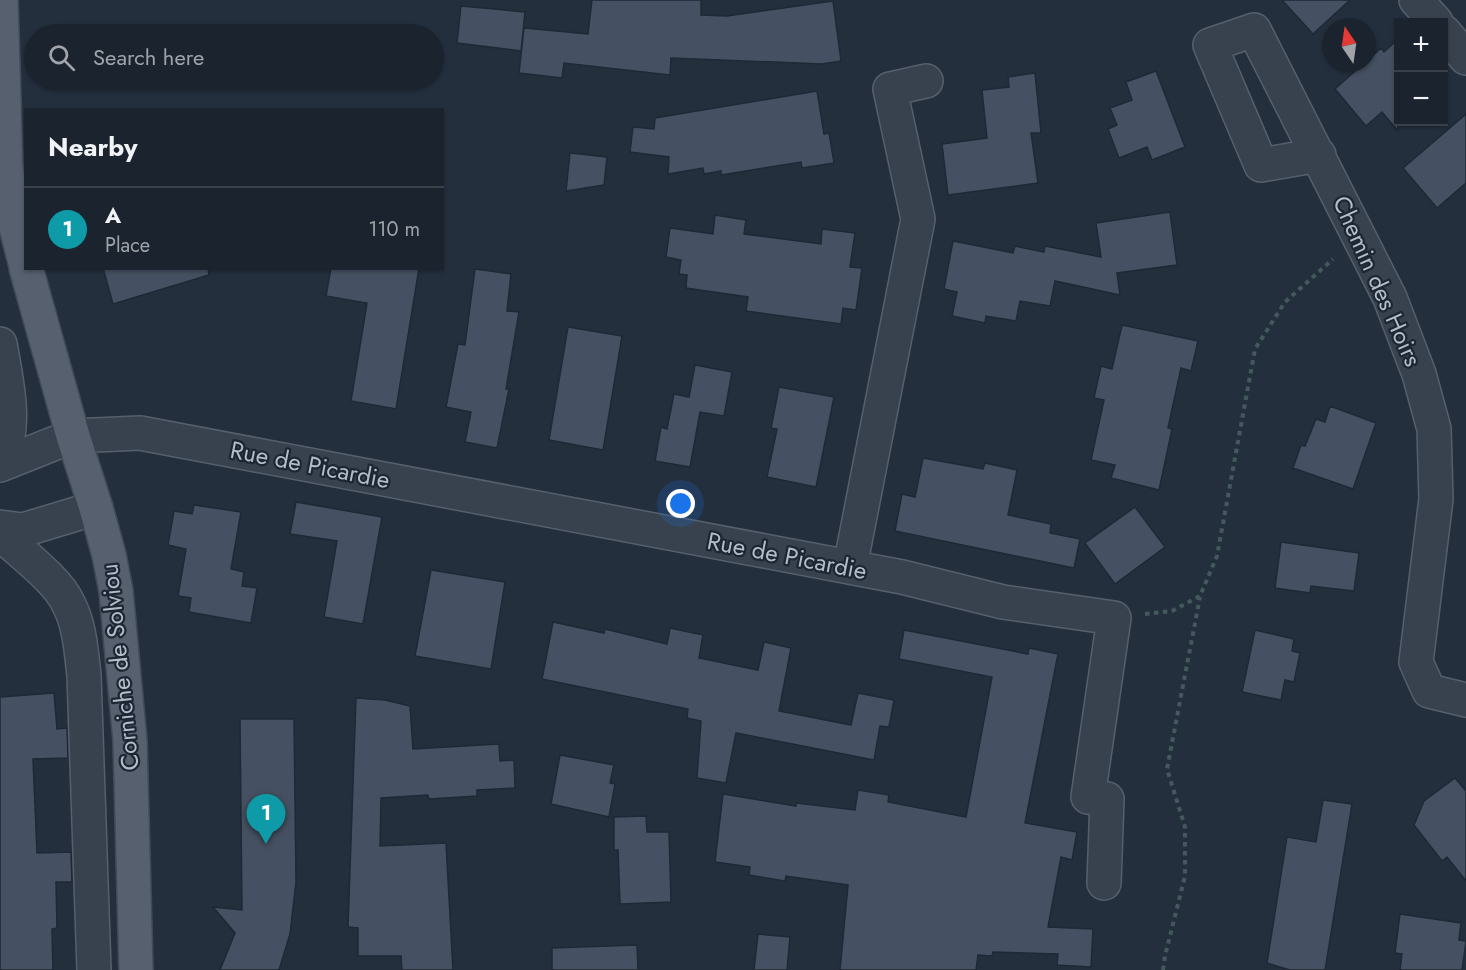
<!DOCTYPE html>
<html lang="en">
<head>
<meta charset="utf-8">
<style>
	body { margin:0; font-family:Jost,sans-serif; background:#282f3a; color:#f1f3f6 }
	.controls { position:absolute; right:18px; top:18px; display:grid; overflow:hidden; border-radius:0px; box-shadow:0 2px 4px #0004 }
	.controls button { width:54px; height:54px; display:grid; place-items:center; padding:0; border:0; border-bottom:2px solid #39404a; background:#1b232e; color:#f1f3f6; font:30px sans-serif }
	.compass { position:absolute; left:1322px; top:18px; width:54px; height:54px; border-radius:50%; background:#1b232e; box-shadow:0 2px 4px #0004; rotate:347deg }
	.you { position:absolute; left:681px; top:504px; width:21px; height:21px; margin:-15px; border:4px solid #fff; border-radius:50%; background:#1a73e8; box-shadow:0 0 0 9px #1a73e833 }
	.badge { display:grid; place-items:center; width:39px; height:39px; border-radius:50%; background:#ea580c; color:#fff; font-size:20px; font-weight:700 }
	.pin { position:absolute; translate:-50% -50px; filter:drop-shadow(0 2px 3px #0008) }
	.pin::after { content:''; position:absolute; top:32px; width:21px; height:18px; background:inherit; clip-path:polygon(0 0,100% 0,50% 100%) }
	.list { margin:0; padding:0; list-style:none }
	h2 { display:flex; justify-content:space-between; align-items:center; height:78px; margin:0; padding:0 24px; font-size:26px }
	h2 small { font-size:20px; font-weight:400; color:#a0a4aa }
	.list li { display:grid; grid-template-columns:39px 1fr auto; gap:18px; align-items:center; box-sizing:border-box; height:84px; padding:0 24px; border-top:2px solid #39404a }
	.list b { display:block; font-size:22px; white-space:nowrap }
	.list p { margin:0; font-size:20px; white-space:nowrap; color:#a0a4aa }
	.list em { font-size:20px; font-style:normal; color:#a0a4aa }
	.icon { flex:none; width:33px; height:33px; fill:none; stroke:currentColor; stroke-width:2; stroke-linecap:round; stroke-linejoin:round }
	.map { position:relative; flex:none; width:1466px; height:970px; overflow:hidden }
	.search { position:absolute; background:#1b232e; box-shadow:0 2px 4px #0004; left:24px; top:24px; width:420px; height:66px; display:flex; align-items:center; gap:15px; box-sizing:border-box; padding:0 21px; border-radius:33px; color:#a0a4aa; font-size:22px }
	.panel { position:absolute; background:#1b232e; box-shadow:0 2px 4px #0004; left:24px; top:108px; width:420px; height:162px; border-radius:0px }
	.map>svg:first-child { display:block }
	.building { fill:#455162; stroke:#1f2835; stroke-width:1.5 }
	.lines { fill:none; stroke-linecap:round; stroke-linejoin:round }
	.minor-casing { stroke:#565f6c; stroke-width:36 }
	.major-casing { stroke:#414a57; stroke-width:36 }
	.path { stroke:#44595c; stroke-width:4; stroke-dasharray:4.5 4.5; stroke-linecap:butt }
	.minor { stroke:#38414e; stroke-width:33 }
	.major { stroke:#56606e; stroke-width:33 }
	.labels { text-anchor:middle; stroke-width:4.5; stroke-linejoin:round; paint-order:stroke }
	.street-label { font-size:24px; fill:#b4bcc9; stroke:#1d2633 }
</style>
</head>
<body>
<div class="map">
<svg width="1466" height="970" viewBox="0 0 1466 970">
	<rect width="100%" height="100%" fill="#242f3e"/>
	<!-- building -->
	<path class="building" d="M592,0H701V15L727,16L833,1L841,61L822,64L671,58L670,75L564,63L562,78L519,73L524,28L588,34Z
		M1282,0H1350L1313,34Z
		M461,6L525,12L521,51L457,43Z
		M1398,39V131L1382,112L1366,126L1335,89L1364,63H1367V61L1381,48L1384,52Z
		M1156,71L1185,147L1152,160L1147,147L1119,158L1108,129L1117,125L1110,108L1132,100L1126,82Z
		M1035,73L1041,133H1031L1038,183L948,195L942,144L987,138L982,90L1009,87L1008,77Z
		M817,91L824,134L829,133L834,163L802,168L801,162L721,175V171L704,174L703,168L668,174L669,157L630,152L633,127L654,129L655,118Z
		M1466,114V183L1437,208L1403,168Z
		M570,153L607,157L604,185L566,191Z
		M1170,212L1177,265L1117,273L1120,295L1055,281L1050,306L1020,301L1016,321L986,316L985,323L952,316L957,292L944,289L953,241L1013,253L1015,246L1044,252L1045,246L1101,257L1096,223Z
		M715,215L746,220L744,234L821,244L822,229L855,233L850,267L862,268L856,310L843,308L841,324L746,311L748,297L686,288L687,275L679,274L681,260L666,257L670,228L713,234Z
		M103,268H208L209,275L113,304Z
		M331,268H419L396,409L351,401L367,303L326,296Z
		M475,269L511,274L507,311L519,312L506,389H509L497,448L465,442L471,412L446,407L458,344L465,345Z
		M1122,325L1198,341L1191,371L1181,368L1168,428L1172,429L1159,490L1111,478L1115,465L1091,460L1104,400L1094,398L1101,366L1112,369Z
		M568,327L622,336L603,450L549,440Z
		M695,365L732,372L724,416L700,412L690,467L655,461L661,427L667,429L674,394L689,397Z
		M779,387L834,397L816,487L767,477L777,429L771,428Z
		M1330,406L1376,423L1353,489L1293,468L1301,445L1305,446L1316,419L1325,422Z
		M923,458L983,469L985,463L1017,470L1008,515L1051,524L1050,533L1080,539L1074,568L895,531L902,494L915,497Z
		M296,502L382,517L363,624L324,617L337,541L290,534Z
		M194,505L241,512L231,569L244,572L242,586L257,588L251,623L189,612L191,598L178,596L186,549L168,545L174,511L192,514Z
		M1135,507L1165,547L1115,584L1085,543Z
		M1281,542L1359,553L1354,591L1311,586L1310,593L1275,588Z
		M431,570L505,582L491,669L415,656Z
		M553,622L604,633L605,629L667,644L670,628L703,635L699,658L758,670L764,642L791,648L779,711L851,725L858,693L894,700L889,727L880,726L874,760L736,733L726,783L697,778L701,721L687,718L688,709L542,679Z
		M904,630L1028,654L1029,648L1058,654L1025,823L1077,832L1072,860L1061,857L1048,927L1093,929L1091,967L1057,965L1058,954L993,952L992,956L978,955L976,970H840L848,885L786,876L785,881L749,875L750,867L715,862L723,794L796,806V803L855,810L858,790L889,795L888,802L966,817L992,677L899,659Z
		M1255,630L1294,639L1292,651L1300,653L1294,682L1285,680L1281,700L1242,692Z
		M54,693L57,729L67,728L68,758L33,759L37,853L71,852L72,882H56L57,928L52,929L53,970H0V697Z
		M356,698L385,700L410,706L413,749L499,744L500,761L514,760L515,788L477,790V796L429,799L428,795L381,798L380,846L446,843L453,970H402L401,956H358V928L348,927Z
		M240,719H294L296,882L290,934L279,970H220L235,933L213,907L242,910Z
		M560,755L614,765L610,783L615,784L609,817L551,804Z
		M1455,778L1466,791V881L1447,857L1442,861L1414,825L1424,801Z
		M1323,800L1352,804L1325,970H1290L1267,963L1287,837L1316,842Z
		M646,816L647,832H669L671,902L620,904L618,850H614V817Z
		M1400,914L1461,923L1459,940L1466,941L1462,970H1400L1402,954L1395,953Z
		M758,934L790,937L787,970H754Z
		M637,945L638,970H552V948Z"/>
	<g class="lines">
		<defs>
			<path id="minor" d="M1416,0L1436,22
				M1444,32L1466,58
				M1319,155L1261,165L1210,45L1254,30L1390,298L1419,374L1434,429L1436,499L1416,662L1429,691L1466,700
				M0,344C6,379 18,427 0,460
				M0,465L73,436L140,433L902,577L1003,602L1114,618L1088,797L1107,799L1104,883
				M0,527L23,530L96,508
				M0,533C19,552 57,579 68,603C80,625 81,651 84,675L94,970
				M850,567L918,219L890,89L926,81"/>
			<path id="major" d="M1,0L6,165L13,216L26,266
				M26,268L73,436L96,508L109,555L116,591L130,741L136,970"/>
		</defs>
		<!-- minor casing -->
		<use href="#minor" class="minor-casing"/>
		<!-- major casing -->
		<use href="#major" class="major-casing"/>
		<!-- path -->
		<path class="path" d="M1145,614L1172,611L1200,596L1217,556L1255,349L1285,302L1333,259
			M1163,970L1165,956L1185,876V827L1167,769L1200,597"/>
		<!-- minor -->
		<use href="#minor" class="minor"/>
		<!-- major -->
		<use href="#major" class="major"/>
	</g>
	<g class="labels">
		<!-- street labels -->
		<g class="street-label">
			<text transform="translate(1377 281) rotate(66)" y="8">Chemin des Hoirs</text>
			<text transform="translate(310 465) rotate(11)" y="8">Rue de Picardie</text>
			<text transform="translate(787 556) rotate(11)" y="8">Rue de Picardie</text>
			<text transform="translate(120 667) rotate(-96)" y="8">Corniche de Solviou</text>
		</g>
	</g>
</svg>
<div class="controls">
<button>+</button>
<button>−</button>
</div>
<svg class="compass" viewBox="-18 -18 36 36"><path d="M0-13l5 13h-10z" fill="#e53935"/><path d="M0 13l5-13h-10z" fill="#a0a4aa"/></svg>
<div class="you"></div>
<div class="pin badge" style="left:266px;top:844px;background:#0f9aa8">1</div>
<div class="search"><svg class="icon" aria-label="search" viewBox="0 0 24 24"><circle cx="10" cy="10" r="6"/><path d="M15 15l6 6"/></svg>Search here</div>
<section class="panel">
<h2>Nearby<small></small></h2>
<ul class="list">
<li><span class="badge" style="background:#0f9aa8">1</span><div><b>A</b><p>Place</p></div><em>110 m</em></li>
</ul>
</section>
</div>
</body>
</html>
